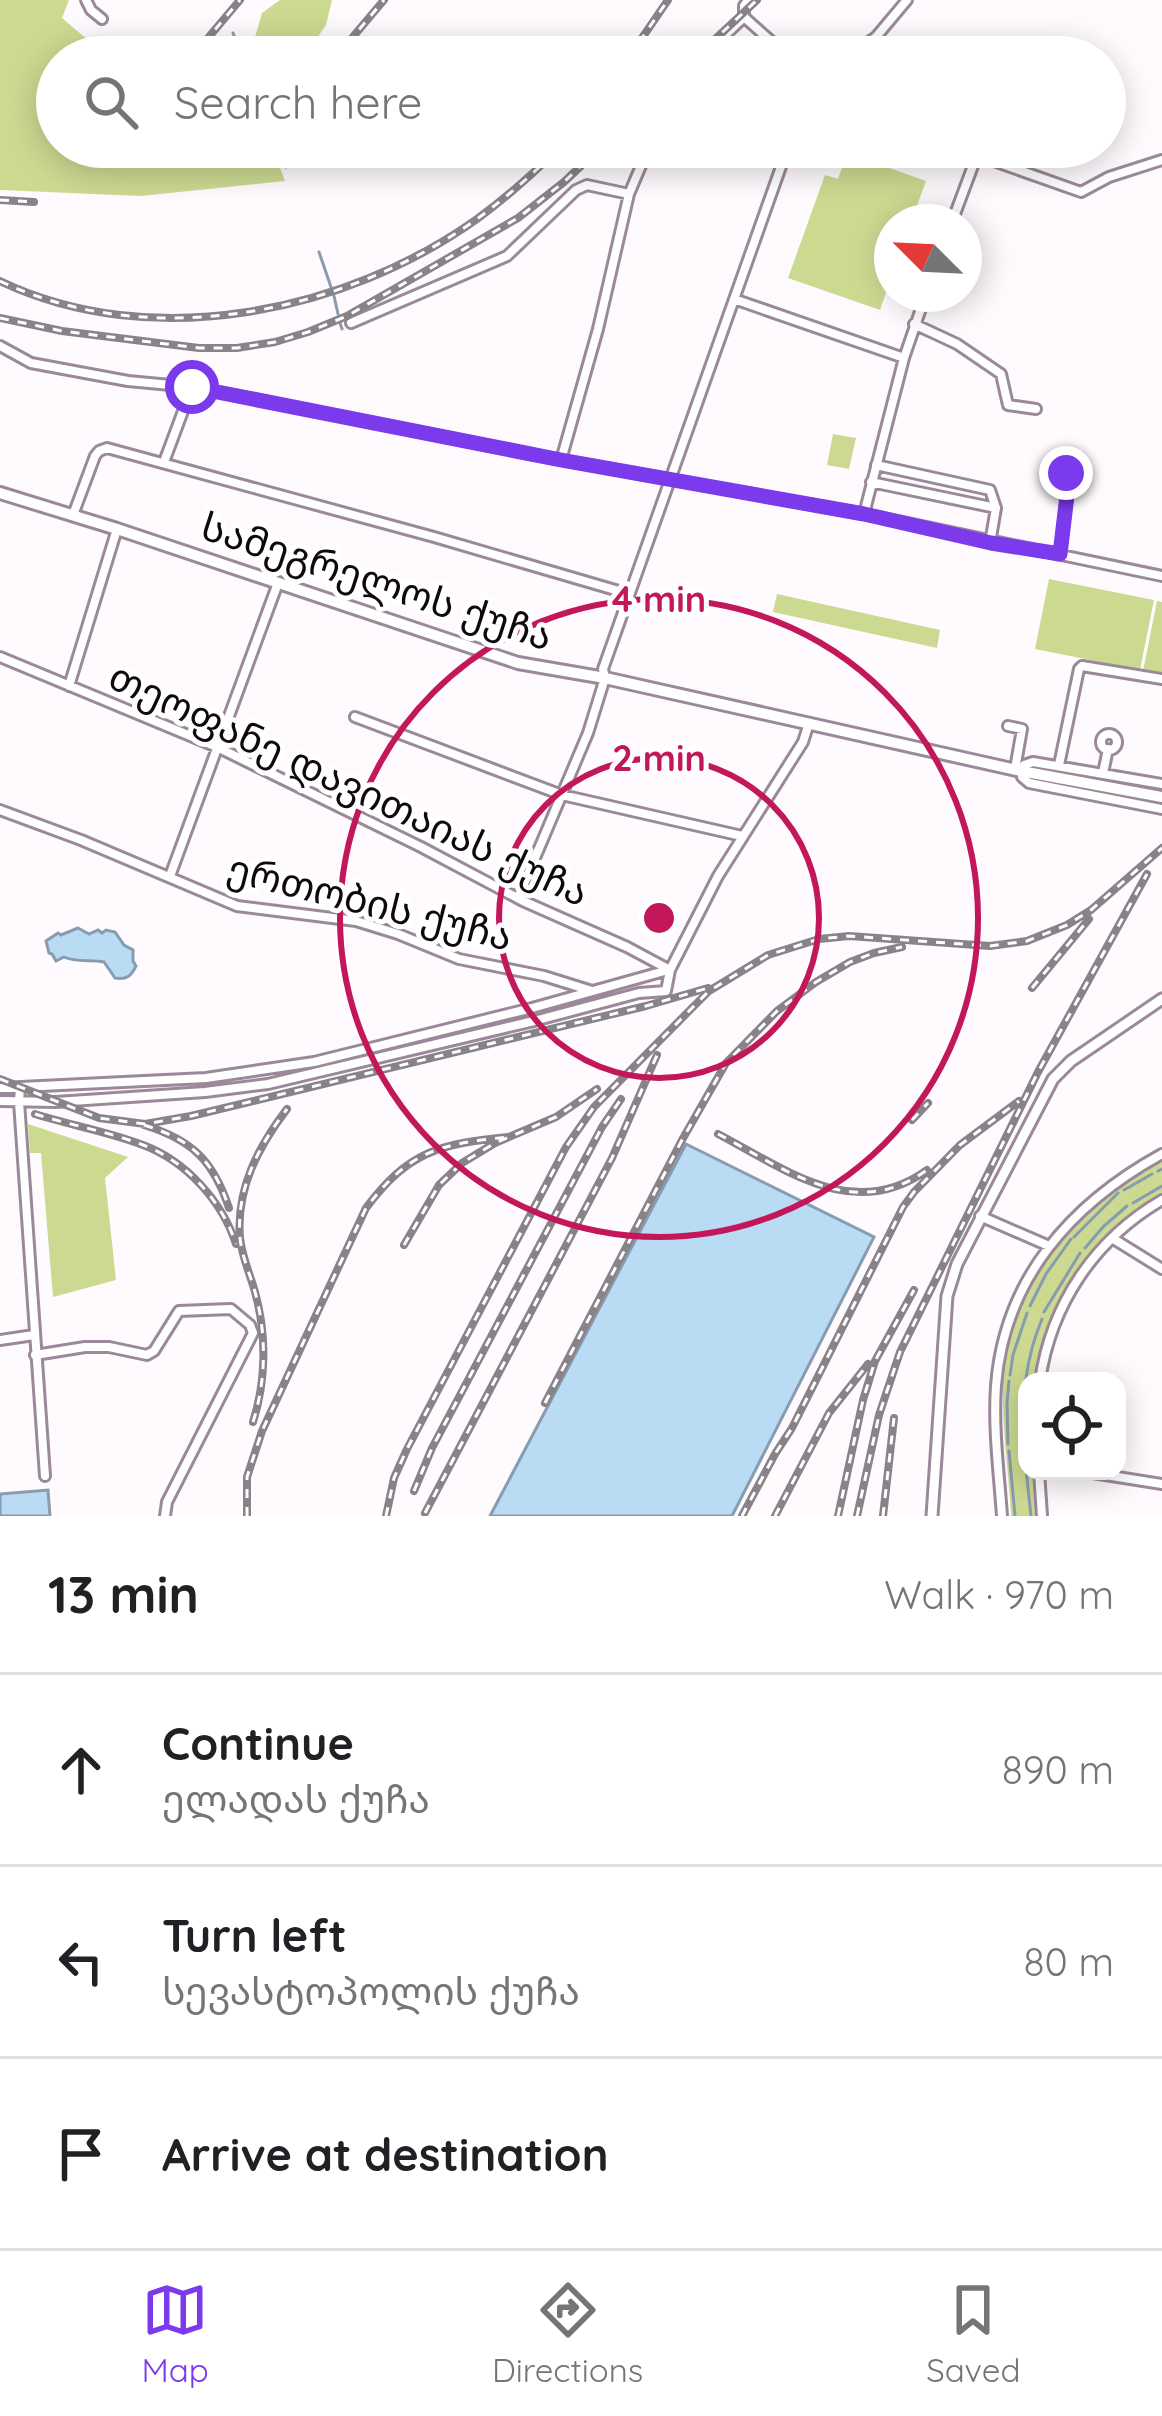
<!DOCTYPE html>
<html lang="en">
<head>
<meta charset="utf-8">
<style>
	body { margin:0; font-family:Quicksand,"Noto Sans Georgian",sans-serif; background:#f6f6f6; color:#202124 }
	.controls { position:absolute; right:36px; bottom:36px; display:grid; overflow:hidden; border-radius:24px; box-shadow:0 6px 30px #0003 }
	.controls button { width:108px; height:108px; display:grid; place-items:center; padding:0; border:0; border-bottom:3px solid #e0e0e0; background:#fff; color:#202124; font:60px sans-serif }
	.compass { position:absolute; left:874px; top:204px; width:108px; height:108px; border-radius:50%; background:#fff; box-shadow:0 6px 30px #0003; rotate:294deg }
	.stop { position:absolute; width:36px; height:36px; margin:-27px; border:9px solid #7c3aed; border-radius:50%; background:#fff }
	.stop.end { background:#7c3aed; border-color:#fff; box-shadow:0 3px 12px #0008 }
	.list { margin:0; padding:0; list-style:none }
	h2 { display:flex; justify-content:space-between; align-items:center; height:156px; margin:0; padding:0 48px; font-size:51px }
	h2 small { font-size:39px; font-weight:400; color:#757577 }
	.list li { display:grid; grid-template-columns:78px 1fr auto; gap:36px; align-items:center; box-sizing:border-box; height:192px; padding:0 48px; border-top:3px solid #e0e0e0 }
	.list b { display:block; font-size:45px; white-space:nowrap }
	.list p { margin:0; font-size:39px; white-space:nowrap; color:#757577 }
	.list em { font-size:39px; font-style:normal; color:#757577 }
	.icon { flex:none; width:66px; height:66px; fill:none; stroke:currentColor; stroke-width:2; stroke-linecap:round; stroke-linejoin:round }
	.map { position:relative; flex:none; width:1162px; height:1516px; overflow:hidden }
	.search { position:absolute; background:#fff; box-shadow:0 6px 30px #0003; left:36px; right:36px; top:36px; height:132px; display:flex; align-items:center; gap:30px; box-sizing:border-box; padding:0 42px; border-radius:66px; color:#757577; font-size:45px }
	.sheet { height:732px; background:#fff }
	nav { display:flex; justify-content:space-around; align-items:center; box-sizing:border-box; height:168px; border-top:3px solid #e0e0e0; background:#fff; font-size:33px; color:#757577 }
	nav a { display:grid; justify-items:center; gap:6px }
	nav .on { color:#7c3aed }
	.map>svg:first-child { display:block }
	.green { fill:#ccd991 }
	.water { fill:#badbf4; stroke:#879caf; stroke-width:3 }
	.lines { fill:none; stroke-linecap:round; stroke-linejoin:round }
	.stream { stroke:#879caf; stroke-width:3 }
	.minor-casing { stroke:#9b8999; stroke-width:14 }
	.tertiary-casing { stroke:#9b8999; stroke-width:15 }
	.secondary-casing { stroke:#9b8999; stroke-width:16 }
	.minor { stroke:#fff; stroke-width:8 }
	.tertiary { stroke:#fff; stroke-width:9 }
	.secondary { stroke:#fff; stroke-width:10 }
	.rail-casing { stroke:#888388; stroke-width:8 }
	.rail { stroke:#fff; stroke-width:3; stroke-dasharray:9; stroke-linecap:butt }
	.route { stroke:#7c3aed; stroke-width:15 }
	.ring { fill:none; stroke:#c2185b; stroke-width:6 }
	.labels { text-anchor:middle; stroke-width:10; stroke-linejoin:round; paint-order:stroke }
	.street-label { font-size:39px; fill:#0f090e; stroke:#fff }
	.centre { fill:#c2185b; stroke:#fff; stroke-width:6 }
	.ring-label { font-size:36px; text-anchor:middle; font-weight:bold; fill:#c2185b; stroke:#fff; stroke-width:10; stroke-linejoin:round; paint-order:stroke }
</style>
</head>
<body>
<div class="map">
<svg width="1162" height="1516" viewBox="0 0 1162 1516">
	<rect width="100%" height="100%" fill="#fefafe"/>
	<!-- green -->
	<path class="green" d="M0,0H69L62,18L108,57H57V147H215L224,154L230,147H272L285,181L141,196L0,190Z
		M280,0H332L326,25L304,57H255L253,44L262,13Z
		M847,153L926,181L911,222H892V275L880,310L788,278L825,175L838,179Z
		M833,434L856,438L849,469L827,465Z
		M1049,579L1154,600L1140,670L1035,649Z
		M777,594L940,630L937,648L773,612Z
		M1157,601L1162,602V675L1143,671Z
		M28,1124L128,1157L105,1178L116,1280L53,1297L41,1153H30Z
		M1162,1159V1197C1096,1241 1044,1297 1037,1381H1027V1471H1036L1038,1516H1011C1009,1473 1001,1418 1003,1376C1009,1281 1083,1202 1162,1159Z"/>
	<!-- water -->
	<path class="water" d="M78,928L89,934L98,930L102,933L106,930L115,932L124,945L133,950V961L136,966C131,976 127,980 115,978L104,962C91,959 76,963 64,957L56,961L52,954L49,953L46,941L58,933L61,935Z
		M686,1144L874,1237L732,1516H490Z
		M48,1490L50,1516H0V1494Z"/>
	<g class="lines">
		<!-- stream -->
		<path class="stream" d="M233,33L243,57
			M278,147L286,167
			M319,252L331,287
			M334,296L338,314
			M340,323L342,329
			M1158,1171L1162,1169
			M1124,1190L1152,1174
			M1133,1203L1162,1186
			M1074,1237L1118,1193
			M1085,1248L1103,1227L1127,1206
			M1030,1306L1046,1274L1071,1239
			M1044,1312L1080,1253
			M1010,1375L1013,1355L1027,1313
			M1023,1443C1022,1400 1025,1359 1042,1319
			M1008,1444L1007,1403L1009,1381
			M1024,1450L1031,1516
			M1009,1451L1015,1516"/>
		<defs>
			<path id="minor" d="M86,0L91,10L102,19
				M744,17L789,57
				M702,57L744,17V6L748,0
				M846,57L876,37L907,0
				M966,57L967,55
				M954,147L1081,192L1109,177L1162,160
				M952,222L977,155
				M734,299L904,358
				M351,323L507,256L576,190L587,185L629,194
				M914,324L957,344L1001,374L1008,405L1036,409
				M0,346L31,363L128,381L192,387L561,460L864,514L1162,576
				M561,460L598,329L629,194L649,147
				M164,462L192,387
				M876,465L990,490L996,508L990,543
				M1048,469L1066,473L1069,479L1060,554
				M871,482L996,508
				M864,514L904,358L926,294
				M73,515L95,456L99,451L107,448L434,537L629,594
				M0,657L217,747L421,847L523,901L627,947L670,970
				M69,686L117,529
				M355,717L562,795L742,836
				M1008,726L1022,729L1015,769
				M1101 742a8 8 0 1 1 16 0a8 8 0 1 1-16 0Z
				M1059,765L1079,669L1082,666L1162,679
				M1103,773L1108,749
				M1162,784L1033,762L1024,765L1022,777L1029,783L1162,809
				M0,810L81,840L237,906L356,921L398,934L459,959L544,976L592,991
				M170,876L278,583
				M518,898L588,733L605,678L603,669L788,147
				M20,1087L19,1102L45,1476
				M0,1088L206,1078L314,1062L532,1008L668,970
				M0,1101L56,1102L205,1092L268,1084L534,1021L639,993L666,991L670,970L718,876L803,742L809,723
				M980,1216L1049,1246
				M1112,1238L1162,1269
				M0,1340L34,1335
				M35,1355L85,1347H109L147,1355L154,1351L179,1311L231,1309L250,1325L253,1333L167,1502L165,1516
				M1040,1381C1051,1304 1095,1239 1162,1200
				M1039,1471L1042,1516
				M1080,1471L1162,1484
				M1002,1516C999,1473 993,1428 996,1386C1004,1279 1071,1204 1162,1154"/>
			<path id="tertiary" d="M932,1516L947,1296L957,1264L1053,1079L1071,1061L1162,999"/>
			<path id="secondary" d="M0,493L117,529L518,663L605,678L1021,771L1162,797"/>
		</defs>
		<!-- minor casing -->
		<use href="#minor" class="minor-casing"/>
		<!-- tertiary casing -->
		<use href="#tertiary" class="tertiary-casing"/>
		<!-- secondary casing -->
		<use href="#secondary" class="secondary-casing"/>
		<!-- minor -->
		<use href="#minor" class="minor"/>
		<!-- tertiary -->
		<use href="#tertiary" class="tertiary"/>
		<!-- secondary -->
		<use href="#secondary" class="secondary"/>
		<defs>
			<path id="rail" d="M192,57L240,0
				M336,57L384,0
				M629,57L668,0
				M696,57L757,0
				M0,200L34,202
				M0,281C151,353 345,313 477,219C507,197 534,173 560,147
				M0,318L62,331L199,348H237L275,342L308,332L347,316L518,218L564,182L601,147
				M1032,988L1089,919
				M0,1079L99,1118L145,1124L191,1116L646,1006L708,988
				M35,1114C70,1125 110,1132 143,1145C186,1161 222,1201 236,1244
				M912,1120L928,1103
				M144,1125C192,1140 213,1160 229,1208
				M718,1134C785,1169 854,1223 927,1170
				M404,1245L439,1185L462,1163L495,1143L556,1117L597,1089
				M545,1403L682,1140L726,1063L777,1011L816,982L850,962L874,953L902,947
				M253,1422C266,1381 267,1335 255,1292C250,1274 242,1257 240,1238C236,1189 258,1147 287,1109
				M414,1491L432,1448L602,1127L621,1099
				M425,1513L612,1158L657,1055
				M247,1516V1477L262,1431L366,1208C409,1151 439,1144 508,1137
				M386,1516L394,1478L407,1449L566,1147L594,1107L691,1009L709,991L768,955L819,939L849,936L990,946L1027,941L1067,925L1091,910L1162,848
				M742,1516L775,1454L792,1428L903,1207L914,1192L960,1145L1019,1101
				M775,1516L829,1413L868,1364
				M838,1516L863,1400L875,1361L914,1290
				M857,1516L879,1415L900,1352L1038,1072L1147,874
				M883,1516L894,1418"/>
		</defs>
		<!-- rail casing -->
		<use href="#rail" class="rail-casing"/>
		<!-- rail -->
		<use href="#rail" class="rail"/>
	</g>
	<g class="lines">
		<!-- route -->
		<path class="route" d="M192,387L561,460L864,514L991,543L1060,554L1069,479L1066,473"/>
	</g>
	<!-- distance rings -->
	<g class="ring">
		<circle cx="659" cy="918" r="160"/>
		<circle cx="659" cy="918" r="319"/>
	</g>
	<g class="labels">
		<!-- street labels -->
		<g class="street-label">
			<text transform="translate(377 581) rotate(18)" y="14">სამეგრელოს ქუჩა</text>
			<text transform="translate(349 784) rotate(25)" y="14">თეოფანე დავითაიას ქუჩა</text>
			<text transform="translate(370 902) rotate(14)" y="14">ერთობის ქუჩა</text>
		</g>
	</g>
	<circle cx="659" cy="918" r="18" class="centre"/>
	<g class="ring-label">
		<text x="659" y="612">4 min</text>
		<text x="659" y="771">2 min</text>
	</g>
</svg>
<div class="controls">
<button><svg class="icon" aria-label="locate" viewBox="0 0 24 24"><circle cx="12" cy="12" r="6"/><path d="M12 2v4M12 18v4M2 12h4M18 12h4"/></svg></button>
</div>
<svg class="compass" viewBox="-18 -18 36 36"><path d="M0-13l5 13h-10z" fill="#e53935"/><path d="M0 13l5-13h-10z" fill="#757577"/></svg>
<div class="stop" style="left:192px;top:387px"></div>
<div class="stop end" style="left:1066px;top:473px"></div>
<div class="search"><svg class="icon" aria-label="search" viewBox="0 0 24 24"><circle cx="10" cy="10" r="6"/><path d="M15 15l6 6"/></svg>Search here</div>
</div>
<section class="sheet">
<h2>13 min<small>Walk · 970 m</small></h2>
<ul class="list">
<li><svg class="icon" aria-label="ahead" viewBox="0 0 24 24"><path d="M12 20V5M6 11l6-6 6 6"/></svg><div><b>Continue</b><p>ელადას ქუჩა</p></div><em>890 m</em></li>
<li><svg class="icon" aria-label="left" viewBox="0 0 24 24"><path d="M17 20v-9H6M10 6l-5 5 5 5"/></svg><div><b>Turn left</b><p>სევასტოპოლის ქუჩა</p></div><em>80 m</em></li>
<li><svg class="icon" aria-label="arrive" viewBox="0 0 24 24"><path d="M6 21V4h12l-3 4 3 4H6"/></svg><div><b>Arrive at destination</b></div></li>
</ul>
</section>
<nav>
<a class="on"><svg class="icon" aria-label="map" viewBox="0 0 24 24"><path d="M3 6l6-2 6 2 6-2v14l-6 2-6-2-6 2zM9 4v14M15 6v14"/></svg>Map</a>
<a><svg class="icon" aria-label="directions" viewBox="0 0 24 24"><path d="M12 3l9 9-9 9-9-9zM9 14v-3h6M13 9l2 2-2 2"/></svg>Directions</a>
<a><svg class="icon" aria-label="saved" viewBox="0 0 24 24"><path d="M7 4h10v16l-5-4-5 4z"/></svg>Saved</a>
</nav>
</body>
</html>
